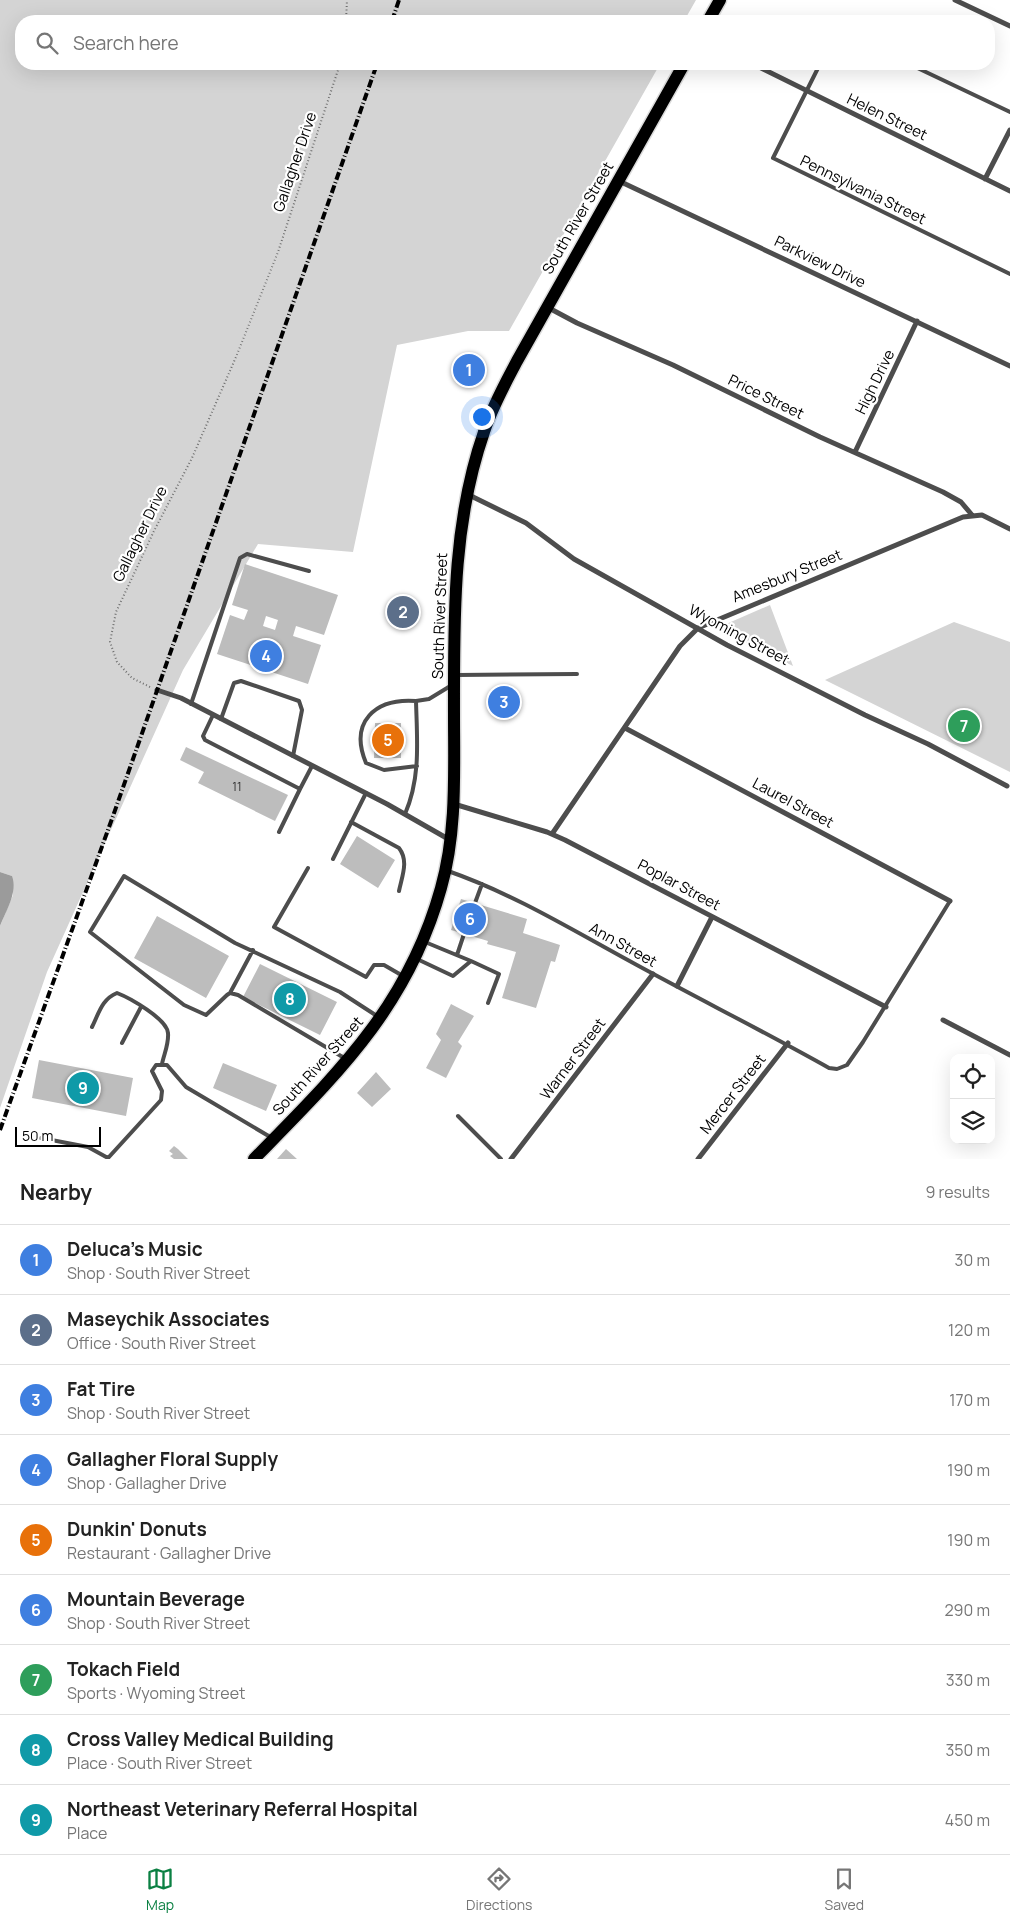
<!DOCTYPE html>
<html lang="en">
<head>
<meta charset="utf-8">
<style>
	body { margin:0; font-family:Manrope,sans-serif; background:#f2f2f2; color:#222 }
	.controls { position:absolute; right:15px; bottom:15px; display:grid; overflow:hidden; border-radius:10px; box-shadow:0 5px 20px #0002 }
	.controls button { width:45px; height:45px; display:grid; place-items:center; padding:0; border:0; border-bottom:1px solid #e0e0e0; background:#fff; color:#222; font:25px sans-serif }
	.scale { position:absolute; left:15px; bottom:12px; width:86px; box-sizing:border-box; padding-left:5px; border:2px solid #000; border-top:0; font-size:14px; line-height:18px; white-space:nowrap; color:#000; -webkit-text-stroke:4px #fff; paint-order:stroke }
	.you { position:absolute; left:481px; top:416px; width:18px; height:18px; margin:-12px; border:4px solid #fff; border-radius:50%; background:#1a73e8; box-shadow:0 0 0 8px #1a73e833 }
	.badge { display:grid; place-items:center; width:32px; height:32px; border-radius:50%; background:#0b8043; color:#fff; font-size:16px; font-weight:700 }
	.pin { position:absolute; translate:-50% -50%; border:2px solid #fff; box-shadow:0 1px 5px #0006 }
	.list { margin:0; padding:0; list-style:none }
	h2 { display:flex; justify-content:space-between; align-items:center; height:65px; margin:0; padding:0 20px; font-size:21px }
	h2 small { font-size:16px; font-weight:400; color:#767676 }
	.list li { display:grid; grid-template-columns:32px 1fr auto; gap:15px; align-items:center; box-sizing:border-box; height:70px; padding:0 20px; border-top:1px solid #e0e0e0 }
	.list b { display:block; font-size:19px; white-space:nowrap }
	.list p { margin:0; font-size:16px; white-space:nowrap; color:#767676 }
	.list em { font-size:16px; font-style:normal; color:#767676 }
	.icon { flex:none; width:28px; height:28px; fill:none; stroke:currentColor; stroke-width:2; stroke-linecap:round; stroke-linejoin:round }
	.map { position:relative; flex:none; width:1010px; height:1159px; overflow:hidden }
	.search { position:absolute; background:#fff; box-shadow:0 5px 20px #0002; left:15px; right:15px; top:15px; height:55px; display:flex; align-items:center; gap:12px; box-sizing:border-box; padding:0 18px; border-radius:20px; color:#767676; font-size:19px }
	.sheet { height:695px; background:#fff }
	nav { display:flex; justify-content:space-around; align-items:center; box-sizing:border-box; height:70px; border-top:1px solid #e0e0e0; background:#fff; font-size:14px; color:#767676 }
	nav a { display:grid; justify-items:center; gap:2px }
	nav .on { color:#0b8043 }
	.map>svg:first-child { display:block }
	.green { fill:#d4d4d4 }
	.water { fill:#9b9b9b }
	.building { fill:#bdbdbd; fill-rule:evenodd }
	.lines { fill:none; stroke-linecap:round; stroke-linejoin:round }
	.primary-casing { stroke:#dbdbdb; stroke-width:15 }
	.path { stroke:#6f6f6f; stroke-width:2; stroke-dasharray:1 2.5; stroke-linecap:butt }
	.lane { stroke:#4d4d4d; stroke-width:4 }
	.street { stroke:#4d4d4d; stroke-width:5 }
	.primary { stroke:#000; stroke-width:12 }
	.rail { stroke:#000; stroke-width:4; stroke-dasharray:8 2.5 1 2.5; stroke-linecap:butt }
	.labels { text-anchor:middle; stroke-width:4.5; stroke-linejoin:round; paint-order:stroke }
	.number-label { font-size:12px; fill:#2f2f2f }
	.street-label { font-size:15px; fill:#000; stroke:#fff }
</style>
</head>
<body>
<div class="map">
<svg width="1010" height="1159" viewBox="0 0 1010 1159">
	<rect width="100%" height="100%" fill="#fff"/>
	<!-- green -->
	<path class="green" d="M0,0H696L684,21H21V64H660L509,331H468L397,345L353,552L258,544L183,670L47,972L0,1108V926L13,895L12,876L0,872Z
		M770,605L793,666L717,628Z
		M954,622L1010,642V772L825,680Z"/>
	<!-- water -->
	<path class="water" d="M0,872L12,876C18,892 6,911 0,926Z"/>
	<!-- building -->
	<path class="building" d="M245,564L338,595L324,635L296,626L293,636L321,645L308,684L217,654L230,615L244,620L248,610L232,605ZM266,616L278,620L275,630L263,626Z
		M375,723H401V758H374Z
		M186,747L288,795L275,821L198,783L204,772L180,760Z
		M357,836L395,860L378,888L340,864Z
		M461,899L527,919L523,933L560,945L555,962L551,961L536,1008L502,998L516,952L487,944L488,941L451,930Z
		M157,916L229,956L206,998L134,958Z
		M260,964L337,1002L320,1035L243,997Z
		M451,1004L474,1016L458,1042L462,1046L446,1078L426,1068L441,1040L436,1034Z
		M39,1060L133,1078L126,1116L32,1098Z
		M223,1063L277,1085L266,1111L213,1088Z
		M376,1072L391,1089L372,1107L357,1093Z
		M174,1146L178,1149L188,1159H174L170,1156L173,1154L169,1151Z
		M286,1149L297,1159H277Z"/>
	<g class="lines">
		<defs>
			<path id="primary" d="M708,21L720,0
				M254,1159C337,1074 408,1007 441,888C457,832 454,772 454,714C454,619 452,524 484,432C492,407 505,384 517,361L684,64"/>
		</defs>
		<!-- primary casing -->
		<use href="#primary" class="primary-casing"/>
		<!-- path -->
		<path class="path" d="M346,21L347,0
			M150,687L132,678L117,662L110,642L116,612L154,531L192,458L236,357L278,252L340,64"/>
		<!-- lane -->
		<path class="lane" d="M820,64L773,158L1010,274
			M909,64L1010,112
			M457,675L577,674
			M416,701C375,698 349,722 366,763L384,770L417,766
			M191,704L240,558L247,554L309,571
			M213,715L203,736L205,740L300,789L312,766
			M221,719L234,683L241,681L299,701L302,710L293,756
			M405,814C421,777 417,740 416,701L429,699L452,685
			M351,822L399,848C409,861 402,876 399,891
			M279,832L300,789
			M333,859L366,793
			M308,868L274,927L366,977L374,965H384L403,976
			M448,871C514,894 574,931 635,964C699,999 765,1032 829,1068L837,1069L847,1065L863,1042L950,901
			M475,903L482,884
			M457,955L464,934
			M417,959L453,976L471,961L425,942
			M471,961L499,974L488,1003
			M230,993L253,950
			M92,1027C99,1013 102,999 117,993C130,998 167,1019 168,1033C169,1044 164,1054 162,1064
			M122,1043L141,1007
			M346,1059L238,995L230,993L227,995L206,1015L184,1005L90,932L124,876L235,943L340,992L377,1016
			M458,1116L501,1159
			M41,1138L88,1147L108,1158L161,1100L162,1091L152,1071L156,1065H167L186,1087L272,1138"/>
		<!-- street -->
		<path class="street" d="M955,0L1010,26
			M753,64L1010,191
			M985,179L1010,130
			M619,181L1010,366
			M547,307L577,323L673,365L820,437L943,492L961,502L972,515
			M855,452L917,321
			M467,494L526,523L574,559L727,645L865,715L928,744L1007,786
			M157,690L181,698L387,804L450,840
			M625,728L950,901
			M454,804L547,832L565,840L886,1007
			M552,834L680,646L698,628L963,517L982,515L1010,529
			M677,986L712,917
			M943,1020L1010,1055
			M511,1159L653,974
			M698,1159L788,1043"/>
		<!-- primary -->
		<use href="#primary" class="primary"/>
		<!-- rail -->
		<path class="rail" d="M392,21L399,0
			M0,1130L113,816L377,64"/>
	</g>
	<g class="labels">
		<!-- number labels -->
		<g class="number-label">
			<text x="237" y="791">11</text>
		</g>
		<!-- street labels -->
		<g class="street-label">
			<text transform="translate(887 117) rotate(26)" y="5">Helen Street</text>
			<text transform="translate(295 162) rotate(-71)" y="5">Gallagher Drive</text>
			<text transform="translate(863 190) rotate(26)" y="5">Pennsylvania Street</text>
			<text transform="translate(578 218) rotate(-60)" y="5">South River Street</text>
			<text transform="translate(820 262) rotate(26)" y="5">Parkview Drive</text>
			<text transform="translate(875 382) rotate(-64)" y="5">High Drive</text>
			<text transform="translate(766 397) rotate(26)" y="5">Price Street</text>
			<text transform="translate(140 534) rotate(-64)" y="5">Gallagher Drive</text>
			<text transform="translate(787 576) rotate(-22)" y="5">Amesbury Street</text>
			<text transform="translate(440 616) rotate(-88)" y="5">South River Street</text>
			<text transform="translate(739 635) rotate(28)" y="5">Wyoming Street</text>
			<text transform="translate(793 803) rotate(28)" y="5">Laurel Street</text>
			<text transform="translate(679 885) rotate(28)" y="5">Poplar Street</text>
			<text transform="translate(623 945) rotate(29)" y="5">Ann Street</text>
			<text transform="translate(573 1059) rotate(-53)" y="5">Warner Street</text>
			<text transform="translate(318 1066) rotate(-48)" y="5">South River Street</text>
			<text transform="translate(733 1094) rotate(-52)" y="5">Mercer Street</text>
		</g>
	</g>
</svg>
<div class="controls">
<button><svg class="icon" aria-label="locate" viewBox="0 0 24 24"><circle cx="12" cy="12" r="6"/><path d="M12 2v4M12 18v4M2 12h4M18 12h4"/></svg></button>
<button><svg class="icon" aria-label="layers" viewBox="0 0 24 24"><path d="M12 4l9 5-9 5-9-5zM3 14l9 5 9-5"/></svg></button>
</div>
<div class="scale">50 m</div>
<div class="you"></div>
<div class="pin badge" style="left:469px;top:370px;background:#3f7fe0">1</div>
<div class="pin badge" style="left:403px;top:612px;background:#5c6f8a">2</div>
<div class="pin badge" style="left:504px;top:702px;background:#3f7fe0">3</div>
<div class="pin badge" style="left:266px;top:656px;background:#3f7fe0">4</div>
<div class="pin badge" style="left:388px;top:740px;background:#e8710a">5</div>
<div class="pin badge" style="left:470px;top:919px;background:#3f7fe0">6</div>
<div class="pin badge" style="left:964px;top:726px;background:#2e9e5b">7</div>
<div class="pin badge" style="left:290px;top:999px;background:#0f9aa8">8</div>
<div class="pin badge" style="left:83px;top:1088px;background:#0f9aa8">9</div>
<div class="search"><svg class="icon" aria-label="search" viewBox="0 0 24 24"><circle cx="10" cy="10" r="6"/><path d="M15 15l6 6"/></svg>Search here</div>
</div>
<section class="sheet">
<h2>Nearby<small>9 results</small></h2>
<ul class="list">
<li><span class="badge" style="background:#3f7fe0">1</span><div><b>Deluca's Music</b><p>Shop · South River Street</p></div><em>30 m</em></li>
<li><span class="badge" style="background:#5c6f8a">2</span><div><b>Maseychik Associates</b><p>Office · South River Street</p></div><em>120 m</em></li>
<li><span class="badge" style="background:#3f7fe0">3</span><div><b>Fat Tire</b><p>Shop · South River Street</p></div><em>170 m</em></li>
<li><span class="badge" style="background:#3f7fe0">4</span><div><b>Gallagher Floral Supply</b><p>Shop · Gallagher Drive</p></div><em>190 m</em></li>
<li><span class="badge" style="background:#e8710a">5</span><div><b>Dunkin' Donuts</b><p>Restaurant · Gallagher Drive</p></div><em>190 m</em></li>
<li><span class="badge" style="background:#3f7fe0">6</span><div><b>Mountain Beverage</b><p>Shop · South River Street</p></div><em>290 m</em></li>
<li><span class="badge" style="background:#2e9e5b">7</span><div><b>Tokach Field</b><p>Sports · Wyoming Street</p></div><em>330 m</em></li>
<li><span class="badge" style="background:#0f9aa8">8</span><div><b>Cross Valley Medical Building</b><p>Place · South River Street</p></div><em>350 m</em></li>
<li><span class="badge" style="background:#0f9aa8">9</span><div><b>Northeast Veterinary Referral Hospital</b><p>Place</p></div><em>450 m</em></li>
</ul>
</section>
<nav>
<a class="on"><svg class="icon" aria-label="map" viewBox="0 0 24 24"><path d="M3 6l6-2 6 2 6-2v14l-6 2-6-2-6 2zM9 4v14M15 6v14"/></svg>Map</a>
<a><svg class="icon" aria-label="directions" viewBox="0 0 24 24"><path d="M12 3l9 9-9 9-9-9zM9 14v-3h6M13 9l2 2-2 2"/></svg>Directions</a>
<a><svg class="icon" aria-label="saved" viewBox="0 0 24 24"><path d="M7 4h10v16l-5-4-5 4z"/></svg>Saved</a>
</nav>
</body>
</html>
